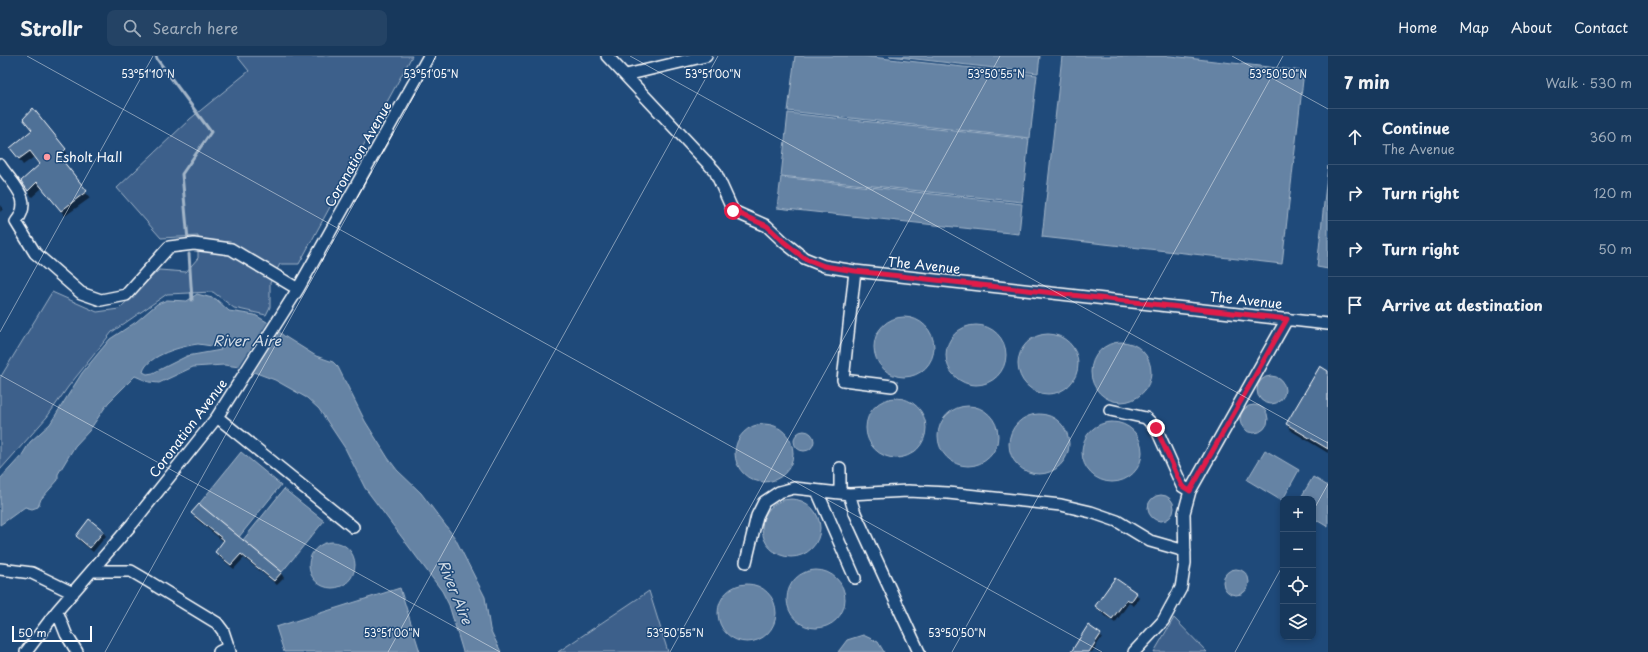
<!DOCTYPE html>
<html lang="en">
<head>
<meta charset="utf-8">
<style>
	body { margin:0; font-family:"Playpen Sans",sans-serif; background:#244365; color:#f1f3f6 }
	.controls { position:absolute; right:12px; bottom:12px; display:grid; overflow:hidden; border-radius:8px; box-shadow:0 2px 6px #0003 }
	.controls button { width:36px; height:36px; display:grid; place-items:center; padding:0; border:0; border-bottom:1px solid #365272; background:#17385c; color:#f1f3f6; font:20px sans-serif }
	.scale { position:absolute; left:12px; bottom:10px; width:80px; box-sizing:border-box; padding-left:4px; border:2px solid #fff; border-top:0; font-size:11px; line-height:14px; white-space:nowrap; color:#fff; -webkit-text-stroke:3px #1f4a7a; paint-order:stroke }
	.stop { position:absolute; width:12px; height:12px; margin:-9px; border:3px solid #e11d48; border-radius:50%; background:#fff }
	.stop.end { background:#e11d48; border-color:#fff; box-shadow:0 1px 4px #0008 }
	.list { margin:0; padding:0; list-style:none }
	h2 { display:flex; justify-content:space-between; align-items:center; height:52px; margin:0; padding:0 16px; font-size:17px }
	h2 small { font-size:13px; font-weight:400; color:#9eacbb }
	.list li { display:grid; grid-template-columns:26px 1fr auto; gap:12px; align-items:center; box-sizing:border-box; height:56px; padding:0 16px; border-top:1px solid #365272 }
	.list b { display:block; font-size:15px; white-space:nowrap }
	.list p { margin:0; font-size:13px; white-space:nowrap; color:#9eacbb }
	.list em { font-size:13px; font-style:normal; color:#9eacbb }
	.icon { flex:none; width:22px; height:22px; fill:none; stroke:currentColor; stroke-width:2; stroke-linecap:round; stroke-linejoin:round }
	.map { position:relative; flex:none; width:1328px; height:596px; overflow:hidden }
	header { display:flex; align-items:center; gap:24px; box-sizing:border-box; height:56px; padding:0 20px; background:#17385c; border-bottom:1px solid #365272 }
	header strong { font-size:19px }
	nav { display:flex; gap:22px; margin-inline-start:auto; font-size:14px }
	.search { width:280px; height:36px; background:#244365; display:flex; align-items:center; gap:10px; box-sizing:border-box; padding:0 14px; border-radius:8px; color:#9eacbb; font-size:15px }
	main { display:flex }
	aside { flex:1; background:#17385c }
	.map>svg:first-child { display:block }
	.green { fill:#3c618b; stroke:#9eb0c5 }
	.water { fill:#6583a4; stroke:#a3b5c8; fill-rule:evenodd }
	.pier { fill:#1f4a7a }
	.shadow { fill:#0007 }
	.lines { fill:none; stroke-linecap:round; stroke-linejoin:round }
	.stream { stroke:#a3b5c8; stroke-width:3 }
	.building { fill:#507197; stroke:#fff }
	.minor-casing { stroke:#fff; stroke-width:14 }
	.minor { stroke:#1f4a7a; stroke-width:11 }
	.route { stroke:#e11d48; stroke-width:5 }
	.ticks { fill:none; stroke:#fff; stroke-width:1; stroke-opacity:0.45 }
	.poi-dot { fill:#ff9aa2; stroke:#1f4a7a; stroke-width:1.5 }
	.labels { text-anchor:middle; stroke-width:3; stroke-linejoin:round; paint-order:stroke }
	.street-label { font-size:13px; fill:#fff; stroke:#1f4a7a }
	.poi-label { font-size:13px; fill:#fff; stroke:#1f4a7a; text-anchor:start }
	.water-label { font-size:14px; font-style:italic; fill:#d8e0e8; stroke:#1f4a7a }
	.ticks-label { font-size:10px; text-anchor:middle; fill:#fff; stroke:#1f4a7a; stroke-width:3; stroke-linejoin:round; paint-order:stroke }
</style>
</head>
<body>
<header>
<strong>Strollr</strong>
<div class="search"><svg class="icon" aria-label="search" viewBox="0 0 24 24"><circle cx="10" cy="10" r="6"/><path d="M15 15l6 6"/></svg>Search here</div>
<nav><a>Home</a><a>Map</a><a>About</a><a>Contact</a></nav>
</header>
<main>
<div class="map">
<svg width="1328" height="596" viewBox="0 0 1328 596">
	<rect width="100%" height="100%" fill="#1f4a7a"/>
	<filter id="ink" filterUnits="userSpaceOnUse"><feTurbulence type="fractalNoise" baseFrequency=".025" numOctaves="2"/><feDisplacementMap in="SourceGraphic" scale="8" xChannelSelector="R" yChannelSelector="G"/><feConvolveMatrix kernelMatrix="1 2 1 2 8 2 1 2 1" color-interpolation-filters="sRGB"/></filter>
	<g filter="url(#ink)">
		<!-- green -->
		<path class="green" d="M237,0H412L299,208H280L270,227V251L266,259L234,252L213,236L167,238L112,276L68,331L47,361L0,414V322L52,236L97,256L119,253L159,214L186,216L198,202V180L161,182L117,132L190,63L249,15Z
			M649,535L668,596H558Z
			M1174,562L1207,596H1154Z"/>
		<!-- water -->
		<path class="water" d="M795,0H862L1037,19L1030,82L788,55Z
			M889,0H1040L1038,17Z
			M1062,0H1170L1304,15L1282,208L1042,181Z
			M788,57L1029,83L1022,146L781,120Z
			M1328,110V213L1317,211Z
			M781,121L1022,148L1019,178L777,152Z
			M197,238L216,243L229,255L255,259L267,266L284,280L316,300L333,306L338,311L365,365L388,402L397,414L421,437L455,482L485,541L490,573L501,596H463L449,549L442,535L365,432L345,392L319,353L307,342L275,324L240,311L224,309L193,311L159,327L149,326L135,320L108,347L89,375L75,390L58,418V424L41,443L38,451L32,453L25,451L0,469V423L22,399L30,386L50,368L82,317L110,283L136,266L157,248L167,244L187,245ZM198,288L219,291L221,294L187,300L153,317L147,318L143,316C147,299 183,290 198,288Z
			M874 291a30 30 0 1 1 60 0a30 30 0 1 1-60 0Z
			M946 299a30 30 0 1 1 60 0a30 30 0 1 1-60 0Z
			M1018 308a30 30 0 1 1 60 0a30 30 0 1 1-60 0Z
			M1091 316a30 30 0 1 1 60 0a30 30 0 1 1-60 0Z
			M1257 334a14 14 0 1 1 28 0a14 14 0 1 1-28 0Z
			M866 372a30 30 0 1 1 60 0a30 30 0 1 1-60 0Z
			M1240 363a14 14 0 1 1 28 0a14 14 0 1 1-28 0Z
			M938 380a30 30 0 1 1 60 0a30 30 0 1 1-60 0Z
			M1009 388a30 30 0 1 1 60 0a30 30 0 1 1-60 0Z
			M1082 396a30 30 0 1 1 60 0a30 30 0 1 1-60 0Z
			M735 397a29 29 0 1 1 58 0a29 29 0 1 1-58 0Z
			M794 385a10 10 0 1 1 20 0a10 10 0 1 1-20 0Z
			M1265,394L1299,414L1282,445L1247,424Z
			M241,396L281,429L239,481L199,448Z
			M1313,421L1328,430V471L1313,462V443H1300Z
			M284,433L324,465L282,516L243,484Z
			M1148 452a13 13 0 1 1 26 0a13 13 0 1 1-26 0Z
			M762 472a29 29 0 1 1 58 0a29 29 0 1 1-58 0Z
			M309 509a23 23 0 1 1 46 0a23 23 0 1 1-46 0Z
			M1223 526a13 13 0 1 1 26 0a13 13 0 1 1-26 0Z
			M787 543a29 29 0 1 1 58 0a29 29 0 1 1-58 0Z
			M718 557a29 29 0 1 1 58 0a29 29 0 1 1-58 0Z
			M400,532L420,596H284L276,571Z
			M863,579L878,586L884,596H838L847,584Z"/>
		<!-- pier -->
		<path class="pier" d="M269,264L280,275L253,318L238,312Z"/>
		<!-- shadow -->
		<path class="shadow" d="M33,53L65,94L69,100L62,106L90,142L65,160L42,132L32,141L26,132L40,109L34,101L23,109L11,92L32,75L24,63Z
			M0,149L3,153L0,156Z
			M1328,316V397L1290,374L1287,368Z
			M193,457L281,517L284,522L277,529L244,502L234,513L219,501L216,496L224,486L195,462Z
			M103,476L106,480L93,496L80,485L77,481Z
			M1136,538L1139,542L1134,550L1129,547L1115,567L1099,555L1096,550Z
			M1100,579L1102,581L1092,596H1072Z"/>
		<g class="lines">
			<!-- stream -->
			<path class="stream" d="M156,0L157,3L211,76L182,118L188,184
				M189,198L192,244"/>
		</g>
		<!-- building -->
		<path class="building" d="M33,52L66,93L59,100L87,135L61,155L37,126L28,135L21,125L40,108L30,95L19,103L10,92L32,74L23,63Z
			M1320,310L1328,315V393L1286,368Z
			M199,448L282,516L274,525L241,498L231,509L215,496L224,484L191,457Z
			M89,463L104,475L90,492L76,480Z
			M1115,522L1137,537L1131,546L1127,543L1112,563L1095,550Z
			M1088,569L1101,578L1089,596H1071Z"/>
		<g class="lines">
			<defs>
				<path id="minor" d="M607,0L715,115L733,155L767,170L784,186L804,202L824,210L855,215L1328,268
					M626,19L706,0
					M0,109C13,129 34,143 16,166L35,197L81,237L101,244L126,239L169,191L194,188L231,193L298,233
					M855,215L843,324L892,330
					M1110,354L1146,362L1156,372L1182,430L1190,435
					M217,361L353,471
					M840,412V437
					M817,435L855,522
					M849,438L855,457L919,596
					M746,506L757,460L764,446L779,436L794,432L849,438L908,435L948,437L1061,449L1091,456L1117,465L1150,485L1185,495
					M0,513L32,517L73,537
					M93,515H131L143,522L217,567L223,575L230,596
					M57,555L66,578L77,596
					M26,596L57,555L132,468L217,361L298,233L429,0
					M219,596L229,591
					M1134,596L1163,565L1181,532L1185,507L1184,457L1190,435L1287,263"/>
			</defs>
			<!-- minor casing -->
			<use href="#minor" class="minor-casing"/>
			<!-- minor -->
			<use href="#minor" class="minor"/>
		</g>
	</g>
	<g class="lines" filter="url(#ink)">
		<!-- route -->
		<path class="route" d="M733,155L767,170L784,186L804,202L824,210L855,215L1287,263L1190,435L1182,430L1156,372"/>
	</g>
	<!-- ticks -->
	<path class="ticks" d="M27,0L1102,596M630,0L1328,387M1232,0L1328,53M0,276L153,0M0,319L500,596M1313,455L1328,428M105,596L436,0M388,596L718,0M670,596L1000,0M952,596L1283,0M1235,596L1283,509"/>
	<!-- markers -->
	<circle class="poi-dot" cx="47" cy="101" r="4"/>
	<g class="labels">
		<!-- street labels -->
		<g class="street-label">
			<text transform="translate(358 98) rotate(-60)" y="5">Coronation Avenue</text>
			<text transform="translate(924 209) rotate(6)" y="5">The Avenue</text>
			<text transform="translate(1246 244) rotate(6)" y="5">The Avenue</text>
			<text transform="translate(188 372) rotate(-53)" y="5">Coronation Avenue</text>
		</g>
		<!-- poi labels -->
		<g class="poi-label">
			<text x="55" y="106">Esholt Hall</text>
		</g>
		<!-- water labels -->
		<g class="water-label">
			<text x="247" y="290">River Aire</text>
			<text transform="translate(455 536) rotate(68)" y="5">River Aire</text>
		</g>
	</g>
	<g class="ticks-label">
		<text x="148" y="22">53°51'10"N</text>
		<text x="431" y="22">53°51'05"N</text>
		<text x="713" y="22">53°51'00"N</text>
		<text x="996" y="22">53°50'55"N</text>
		<text x="1278" y="22">53°50'50"N</text>
		<text x="392" y="581">53°51'00"N</text>
		<text x="675" y="581">53°50'55"N</text>
		<text x="957" y="581">53°50'50"N</text>
	</g>
</svg>
<div class="controls">
<button>+</button>
<button>−</button>
<button><svg class="icon" aria-label="locate" viewBox="0 0 24 24"><circle cx="12" cy="12" r="6"/><path d="M12 2v4M12 18v4M2 12h4M18 12h4"/></svg></button>
<button><svg class="icon" aria-label="layers" viewBox="0 0 24 24"><path d="M12 4l9 5-9 5-9-5zM3 14l9 5 9-5"/></svg></button>
</div>
<div class="scale">50 m</div>
<div class="stop" style="left:733px;top:155px"></div>
<div class="stop end" style="left:1156px;top:372px"></div>
</div>
<aside>
<h2>7 min<small>Walk · 530 m</small></h2>
<ul class="list">
<li><svg class="icon" aria-label="ahead" viewBox="0 0 24 24"><path d="M12 20V5M6 11l6-6 6 6"/></svg><div><b>Continue</b><p>The Avenue</p></div><em>360 m</em></li>
<li><svg class="icon" aria-label="right" viewBox="0 0 24 24"><path d="M7 20v-9h11M14 6l5 5-5 5"/></svg><div><b>Turn right</b></div><em>120 m</em></li>
<li><svg class="icon" aria-label="right" viewBox="0 0 24 24"><path d="M7 20v-9h11M14 6l5 5-5 5"/></svg><div><b>Turn right</b></div><em>50 m</em></li>
<li><svg class="icon" aria-label="arrive" viewBox="0 0 24 24"><path d="M6 21V4h12l-3 4 3 4H6"/></svg><div><b>Arrive at destination</b></div></li>
</ul>
</aside>
</main>
</body>
</html>
